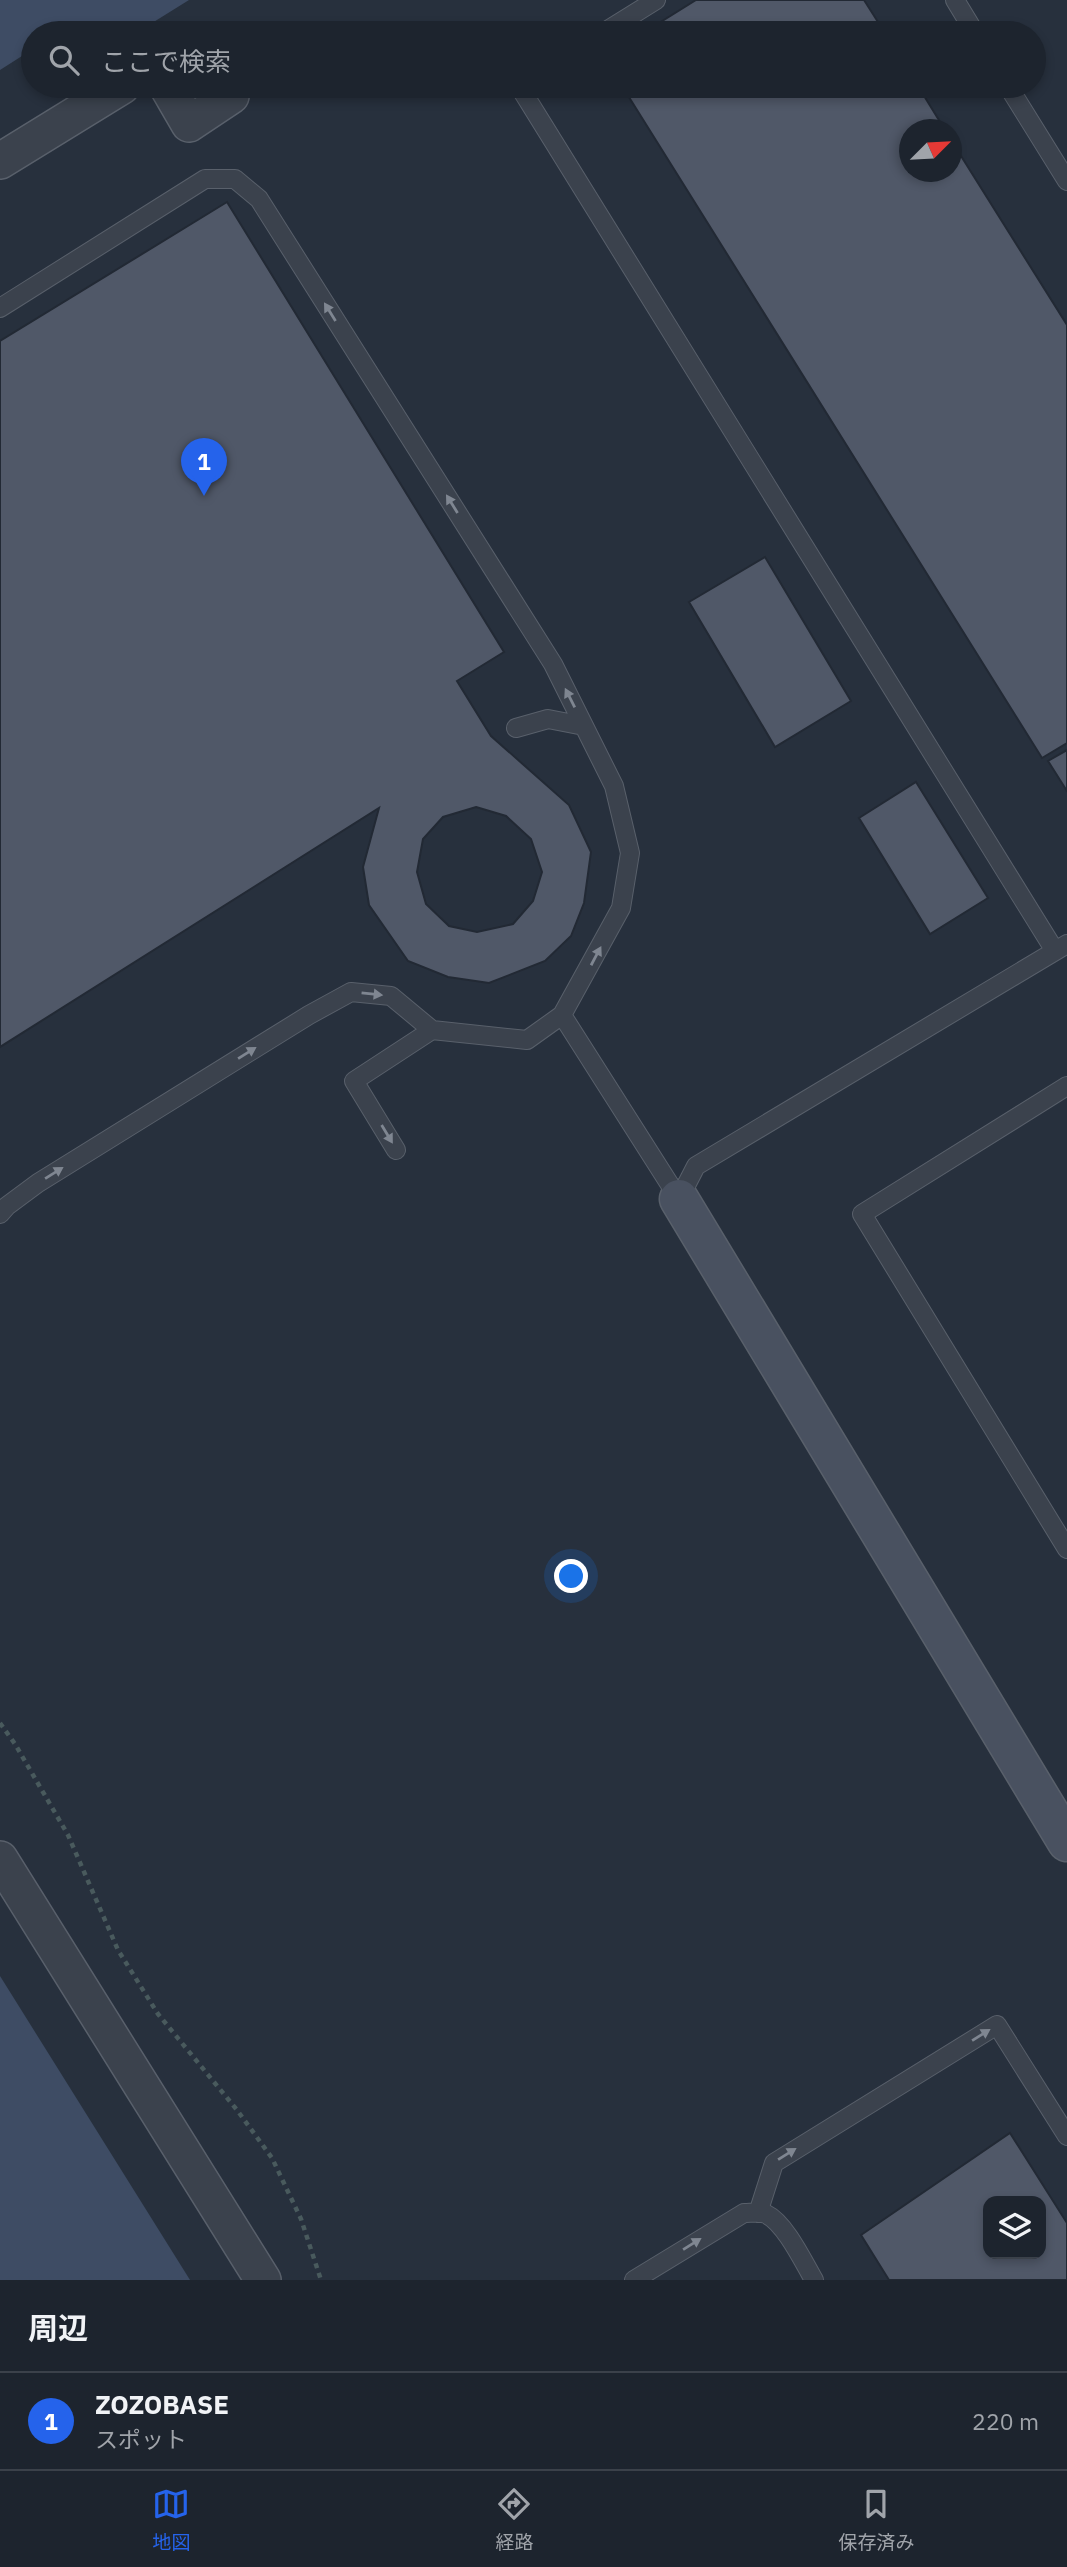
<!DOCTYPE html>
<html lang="ja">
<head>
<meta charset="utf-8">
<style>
	body { margin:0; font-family:"IBM Plex Sans","Noto Sans JP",sans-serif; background:#252c36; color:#f1f3f6 }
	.controls { position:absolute; right:21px; bottom:21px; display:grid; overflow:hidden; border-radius:14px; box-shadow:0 4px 10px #0003 }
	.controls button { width:63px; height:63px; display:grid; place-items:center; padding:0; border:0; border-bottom:2px solid #3b414a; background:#1d242e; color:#f1f3f6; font:35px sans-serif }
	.compass { position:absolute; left:899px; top:119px; width:63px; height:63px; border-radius:50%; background:#1d242e; box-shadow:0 4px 10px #0003; rotate:66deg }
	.you { position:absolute; left:572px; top:1577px; width:24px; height:24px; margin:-18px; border:5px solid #fff; border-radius:50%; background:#1a73e8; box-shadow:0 0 0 10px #1a73e833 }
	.badge { display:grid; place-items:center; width:46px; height:46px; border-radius:50%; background:#2563eb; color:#fff; font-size:23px; font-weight:700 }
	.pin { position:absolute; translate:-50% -58px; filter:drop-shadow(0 2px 4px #0008) }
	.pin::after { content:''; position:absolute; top:37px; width:24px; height:21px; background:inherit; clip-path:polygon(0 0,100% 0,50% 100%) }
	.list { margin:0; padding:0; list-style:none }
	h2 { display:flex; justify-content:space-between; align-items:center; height:91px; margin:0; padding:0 28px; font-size:30px }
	h2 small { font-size:23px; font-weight:400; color:#a0a4aa }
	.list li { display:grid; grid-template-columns:46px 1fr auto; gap:21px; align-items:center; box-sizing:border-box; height:98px; padding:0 28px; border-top:2px solid #3b414a }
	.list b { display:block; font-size:26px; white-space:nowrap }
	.list p { margin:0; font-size:23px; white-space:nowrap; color:#a0a4aa }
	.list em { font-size:23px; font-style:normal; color:#a0a4aa }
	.icon { flex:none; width:38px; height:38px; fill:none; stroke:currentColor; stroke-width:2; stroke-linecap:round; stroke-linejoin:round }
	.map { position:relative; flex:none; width:1067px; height:2280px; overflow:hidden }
	.search { position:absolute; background:#1d242e; box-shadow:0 4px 10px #0003; left:21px; right:21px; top:21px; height:77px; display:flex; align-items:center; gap:18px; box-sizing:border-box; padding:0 24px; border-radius:38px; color:#a0a4aa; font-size:26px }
	.sheet { height:189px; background:#1d242e }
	nav { display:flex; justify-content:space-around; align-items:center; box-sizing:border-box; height:98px; border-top:2px solid #3b414a; background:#1d242e; font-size:19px; color:#a0a4aa }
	nav a { display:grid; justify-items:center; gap:4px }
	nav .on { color:#2563eb }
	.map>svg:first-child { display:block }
	.water { fill:#3e4c64 }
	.building { fill:#505868; stroke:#222934; stroke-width:2; fill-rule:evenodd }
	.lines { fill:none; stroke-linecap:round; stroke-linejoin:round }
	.lane-casing { stroke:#59606b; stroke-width:20 }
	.street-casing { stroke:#59606b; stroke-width:38 }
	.secondary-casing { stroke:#59606b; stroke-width:41 }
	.path { stroke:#495a5d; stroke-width:4.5; stroke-dasharray:5 5; stroke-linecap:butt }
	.lane { stroke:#3b424d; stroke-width:18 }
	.street { stroke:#3b424d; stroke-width:35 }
	.secondary { stroke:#495160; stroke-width:38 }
	.oneway { fill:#7f8691 }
</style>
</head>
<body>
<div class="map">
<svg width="1067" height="2280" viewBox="0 0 1067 2280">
	<rect width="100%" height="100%" fill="#27303d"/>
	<!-- water -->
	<path class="water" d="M0,0H189L136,33H33V49L0,70Z
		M0,1976L190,2280H0Z"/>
	<!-- building -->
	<path class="building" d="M696,0H864L885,33H643Z
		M622,86H918L945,130H909V172H951V140L1067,325V743L1042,758Z
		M227,202L504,652L457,681L491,736L569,805L591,852L584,903L571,936L545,961L489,983L448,977L408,961L369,905L363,867L379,808L0,1047V341ZM476,807L506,816L531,839L542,872L533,901L513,924L477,932L449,926L426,904L417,872L423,839L443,817Z
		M765,557L851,701L775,747L689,602Z
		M1067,750V791L1048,761Z
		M916,782L988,898L930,934L859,818Z
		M1010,2133L1067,2223V2280H889L861,2235ZM988,2201H1041V2254H988Z"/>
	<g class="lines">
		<defs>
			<path id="lane" d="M955,0L975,33
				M603,33L656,0
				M519,86L1055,951
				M1008,86L1067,181
				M0,308L205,179H235L259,199L553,664L614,786L630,853L621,908L562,1015
				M516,728L548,719L584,726
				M432,1030L527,1040L562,1015L679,1199
				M1067,1086L862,1214L1067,1549
				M679,1199L696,1166L1067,944
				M0,1214L7,1206L38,1183L309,1015L351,992L391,996L432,1030L354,1081L396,1150
				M758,2213L774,2163L997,2025L1067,2136
				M634,2280L744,2213C751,2213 759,2211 766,2214C785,2223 803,2261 814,2280"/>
			<path id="street" d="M167,86L189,124L231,96L224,86
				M0,161L122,86
				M0,1859L263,2280"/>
			<path id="secondary" d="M679,1199L1067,1842"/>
		</defs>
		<!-- lane casing -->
		<use href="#lane" class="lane-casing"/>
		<!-- street casing -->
		<use href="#street" class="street-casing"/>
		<!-- secondary casing -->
		<use href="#secondary" class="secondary-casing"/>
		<!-- path -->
		<path class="path" d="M0,1723L15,1744L68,1835L118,1950L158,2014L237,2110L272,2158L301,2219L321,2280"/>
		<!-- lane -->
		<use href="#lane" class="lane"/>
		<!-- street -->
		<use href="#street" class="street"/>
		<!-- secondary -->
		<use href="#secondary" class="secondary"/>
	</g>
	<!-- one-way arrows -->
	<defs><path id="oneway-solid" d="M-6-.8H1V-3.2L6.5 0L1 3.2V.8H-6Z" transform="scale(1.75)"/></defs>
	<g class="oneway">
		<use href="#oneway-solid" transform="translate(330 312) rotate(-122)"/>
		<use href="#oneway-solid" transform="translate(452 504) rotate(-122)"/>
		<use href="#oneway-solid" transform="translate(570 698) rotate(-117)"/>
		<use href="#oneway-solid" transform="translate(596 956) rotate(-62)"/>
		<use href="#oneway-solid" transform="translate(372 994) rotate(6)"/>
		<use href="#oneway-solid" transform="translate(247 1053) rotate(-32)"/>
		<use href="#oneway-solid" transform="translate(387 1134) rotate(59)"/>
		<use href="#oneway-solid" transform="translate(54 1173) rotate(-32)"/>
		<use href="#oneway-solid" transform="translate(981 2035) rotate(-32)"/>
		<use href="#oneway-solid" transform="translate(787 2154) rotate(-32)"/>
		<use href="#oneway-solid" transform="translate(692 2244) rotate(-32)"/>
	</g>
</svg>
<div class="controls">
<button><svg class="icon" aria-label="layers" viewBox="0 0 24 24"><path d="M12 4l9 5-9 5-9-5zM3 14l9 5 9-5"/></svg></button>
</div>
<svg class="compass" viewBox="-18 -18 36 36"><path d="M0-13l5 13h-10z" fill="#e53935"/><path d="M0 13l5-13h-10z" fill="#a0a4aa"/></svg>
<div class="you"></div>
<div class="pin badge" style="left:204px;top:496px">1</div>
<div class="search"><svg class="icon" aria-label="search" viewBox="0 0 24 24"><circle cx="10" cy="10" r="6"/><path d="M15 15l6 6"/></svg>ここで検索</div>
</div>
<section class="sheet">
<h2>周辺<small></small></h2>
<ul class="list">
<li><span class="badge">1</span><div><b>ZOZOBASE</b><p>スポット</p></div><em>220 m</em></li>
</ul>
</section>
<nav>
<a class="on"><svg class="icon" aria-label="map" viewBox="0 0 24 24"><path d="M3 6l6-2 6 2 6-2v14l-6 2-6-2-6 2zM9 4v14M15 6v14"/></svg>地図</a>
<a><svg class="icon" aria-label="directions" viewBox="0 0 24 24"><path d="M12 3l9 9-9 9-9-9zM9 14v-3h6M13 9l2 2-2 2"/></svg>経路</a>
<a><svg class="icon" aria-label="saved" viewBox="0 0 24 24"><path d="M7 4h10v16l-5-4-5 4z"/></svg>保存済み</a>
</nav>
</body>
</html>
